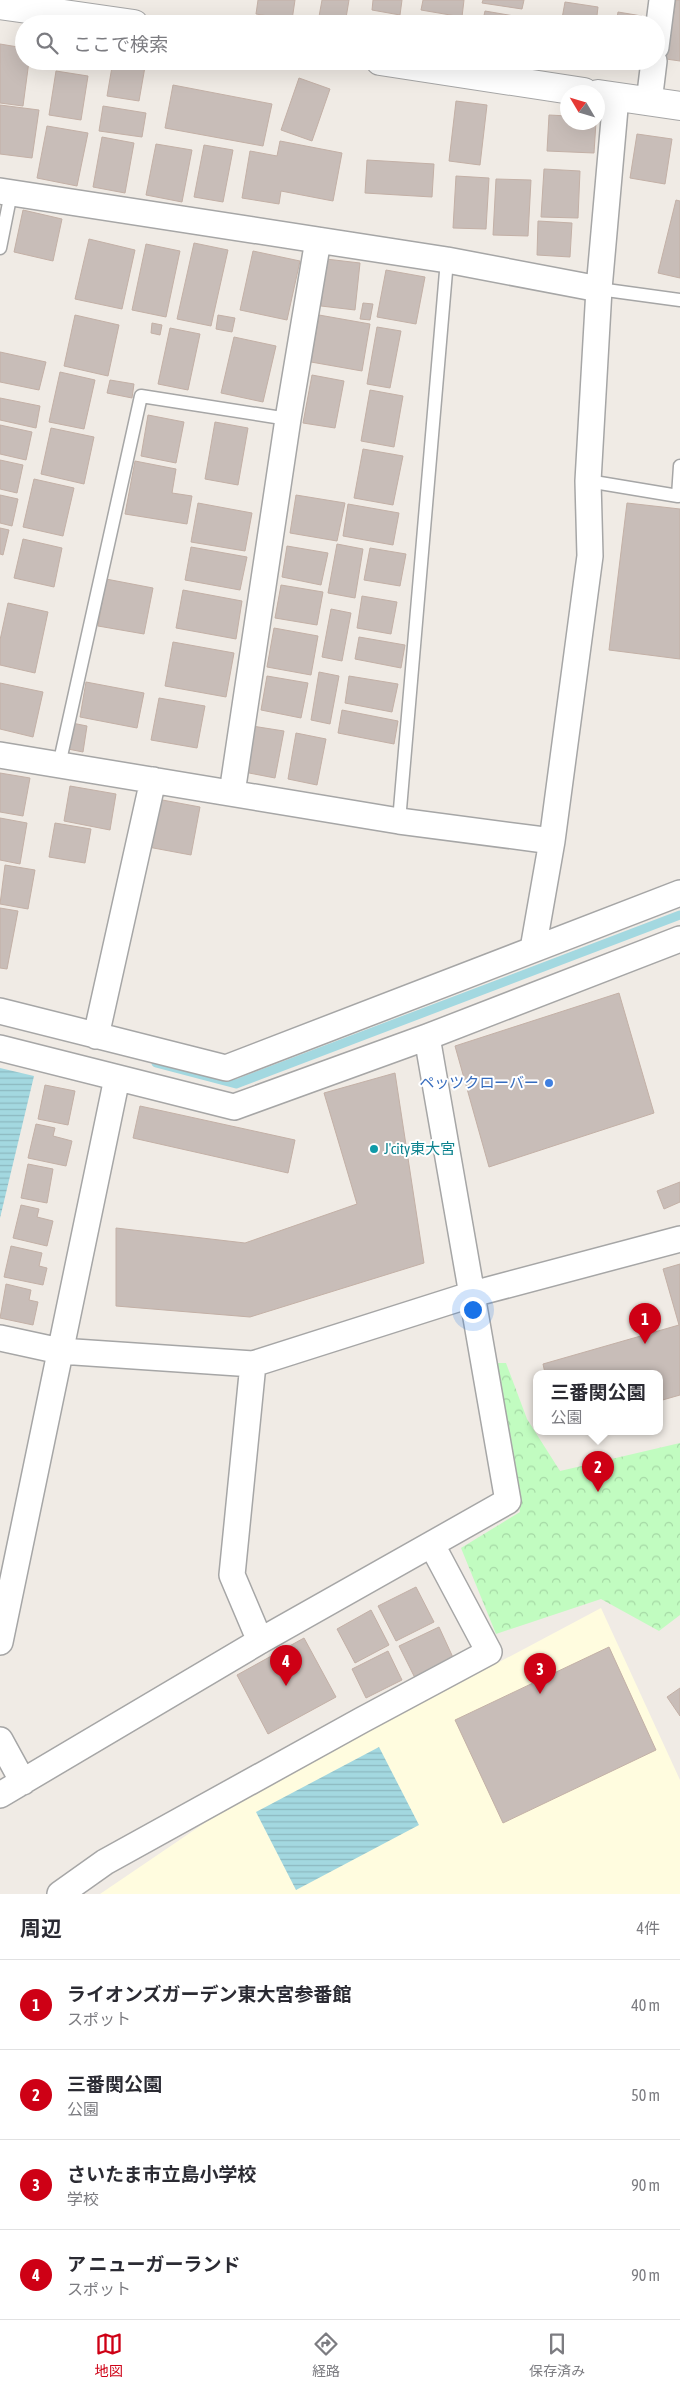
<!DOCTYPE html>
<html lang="ja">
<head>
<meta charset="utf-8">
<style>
	body { margin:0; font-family:"Asap Condensed","Noto Sans JP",sans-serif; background:#f7f7f7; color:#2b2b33 }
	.compass { position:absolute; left:560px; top:85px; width:45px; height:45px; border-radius:50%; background:#fff; box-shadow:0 5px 20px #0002; rotate:308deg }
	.you { position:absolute; left:472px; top:1309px; width:18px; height:18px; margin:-12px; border:4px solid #fff; border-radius:50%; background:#1a73e8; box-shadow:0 0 0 8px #1a73e833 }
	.badge { display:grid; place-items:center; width:32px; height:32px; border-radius:50%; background:#ce0015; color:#fff; font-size:16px; font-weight:700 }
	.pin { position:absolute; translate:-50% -41px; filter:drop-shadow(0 1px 2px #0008) }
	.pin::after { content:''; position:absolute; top:26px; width:18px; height:15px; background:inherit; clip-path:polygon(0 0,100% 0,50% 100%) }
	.popup { position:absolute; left:533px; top:1370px; width:130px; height:65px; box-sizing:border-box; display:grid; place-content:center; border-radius:10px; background:#fff; filter:drop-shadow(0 1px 4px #0005); font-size:16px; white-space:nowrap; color:#7c7c81 }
	.popup b { font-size:19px; color:#2b2b33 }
	.popup::after { content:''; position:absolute; left:50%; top:100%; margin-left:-10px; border:10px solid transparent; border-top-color:#fff }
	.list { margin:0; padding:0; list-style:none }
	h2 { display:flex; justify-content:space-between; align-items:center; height:65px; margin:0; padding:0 20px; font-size:21px }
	h2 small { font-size:16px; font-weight:400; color:#7c7c81 }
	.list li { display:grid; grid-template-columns:32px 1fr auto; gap:15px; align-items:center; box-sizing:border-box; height:90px; padding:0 20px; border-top:1px solid #e1e1e2 }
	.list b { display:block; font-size:19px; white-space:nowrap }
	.list p { margin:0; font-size:16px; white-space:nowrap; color:#7c7c81 }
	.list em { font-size:16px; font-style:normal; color:#7c7c81 }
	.icon { flex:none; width:28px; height:28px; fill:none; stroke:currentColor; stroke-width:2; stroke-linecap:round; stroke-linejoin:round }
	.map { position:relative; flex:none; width:680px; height:1894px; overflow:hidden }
	.search { position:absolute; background:#fff; box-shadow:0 5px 20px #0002; left:15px; right:15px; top:15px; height:55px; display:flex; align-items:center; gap:12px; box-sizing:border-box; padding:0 18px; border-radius:28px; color:#7c7c81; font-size:19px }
	.sheet { height:425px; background:#fff }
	nav { display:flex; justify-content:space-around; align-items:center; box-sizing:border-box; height:70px; border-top:1px solid #e1e1e2; background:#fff; font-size:14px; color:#7c7c81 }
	nav a { display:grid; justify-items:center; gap:2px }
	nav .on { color:#ce0015 }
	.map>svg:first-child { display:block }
	.education { fill:#fffcdf }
	.park { fill:url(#park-crowns) }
	.water { fill:url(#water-rules) }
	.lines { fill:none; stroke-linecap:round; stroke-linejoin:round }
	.stream { stroke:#a3d8e0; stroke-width:9 }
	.building { fill:#c8bdb8; stroke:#c3b0a6 }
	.service-casing { stroke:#a6a6a6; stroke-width:15 }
	.minor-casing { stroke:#a6a6a6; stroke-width:28 }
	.tertiary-casing { stroke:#a6a6a6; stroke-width:30 }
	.service { stroke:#fff; stroke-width:12 }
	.minor { stroke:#fff; stroke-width:25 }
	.tertiary { stroke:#fff; stroke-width:28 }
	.shop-dot { fill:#3f7fe0; stroke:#fff; stroke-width:2 }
	.culture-dot { fill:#0f9aa8; stroke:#fff; stroke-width:2 }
	.labels { text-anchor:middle; stroke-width:4; stroke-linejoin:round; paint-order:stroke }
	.shop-label { font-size:15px; fill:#366cbe; stroke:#fff; text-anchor:end }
	.culture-label { font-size:15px; fill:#0d838f; stroke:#fff; text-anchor:start }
</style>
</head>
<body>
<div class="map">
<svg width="680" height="1894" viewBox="0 0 680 1894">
	<defs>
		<pattern id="park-crowns" width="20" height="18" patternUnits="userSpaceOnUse" patternTransform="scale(1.25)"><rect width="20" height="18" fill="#c1fcc0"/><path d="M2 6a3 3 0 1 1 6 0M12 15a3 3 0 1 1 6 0" fill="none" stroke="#a5d8a5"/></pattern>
		<pattern id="water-rules" width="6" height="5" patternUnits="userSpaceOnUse" patternTransform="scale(1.25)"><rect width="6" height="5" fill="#a3d8e0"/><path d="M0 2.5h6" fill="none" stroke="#8cb9c0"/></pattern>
	</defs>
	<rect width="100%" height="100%" fill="#f0ebe5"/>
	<!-- education -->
	<path class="education" d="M601,1608L680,1780V1894H100L234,1803Z"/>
	<!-- park -->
	<path class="park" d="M497,1363H506L527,1419L560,1471L680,1443V1615L659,1631L601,1599L496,1634L461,1548L520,1512Z"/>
	<!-- water -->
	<path class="water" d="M0,1068L34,1076L0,1218Z
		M379,1747L419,1825L296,1890L256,1812Z"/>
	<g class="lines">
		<!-- stream -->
		<path class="stream" d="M156,1063L236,1084L680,915"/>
	</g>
	<!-- building -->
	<path class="building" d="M258,0H295L292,20L256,14Z
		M322,0H349L345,24L318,22Z
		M373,0H402L400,15L372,10Z
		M423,0H464L462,17L421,10Z
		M483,0H524L522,9L482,3Z
		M676,0H680V61L666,59Z
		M565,2L598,7L596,24H561Z
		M485,11L520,17L519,24H482Z
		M618,12L642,16L641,24H616Z
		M0,44L24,48V61H29L23,106L0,103Z
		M113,61H146L139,101L107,96Z
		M56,71L88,76L81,120L49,115Z
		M299,78L330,89L312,141L281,130Z
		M173,85L272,104L263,146L165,128Z
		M456,101L487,105L480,165L449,161Z
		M0,105L39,110L32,158L0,154Z
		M103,106L146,113L142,137L99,131Z
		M549,115L568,116V122H596L594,153L547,151Z
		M47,126L88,133L77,186L37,178Z
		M637,134L672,139L665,184L630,178Z
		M102,137L134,143L125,193L93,187Z
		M280,141L342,153L333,201L281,191L279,204L242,198L250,151L277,156Z
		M156,144L192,150L182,202L146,195Z
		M204,145L233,150L223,202L194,197Z
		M367,160L434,164L432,197L365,193Z
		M544,169L580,171L578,218L541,217Z
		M456,176L489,178L486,229L453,228Z
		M496,179L531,180L528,236L493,235Z
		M676,200L680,201V278L658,273Z
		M23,210L62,219L53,261L14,252Z
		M538,221L572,223L570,257L537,255Z
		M89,239L135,250L122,309L75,299Z
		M194,243L228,250L211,326L177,319Z
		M146,244L180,251L166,317L132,310Z
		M253,251L300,261L287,320L240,310Z
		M326,259L360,263L355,310L321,306Z
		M386,270L425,277L416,324L377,317Z
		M363,303L373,304L370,320L360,319Z
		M75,315L119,325L108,376L64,366Z
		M218,315L235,318L232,332L216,329Z
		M319,315L370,324L362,371L311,362Z
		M152,323L162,325L160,335L151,333Z
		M377,327L401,331L390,388L367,384Z
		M170,328L200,334L188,390L158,384Z
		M234,337L276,346L263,402L221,393Z
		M0,352L46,362L39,390L0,382Z
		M60,372L95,380L84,429L49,422Z
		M312,375L344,381L335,428L303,423Z
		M110,380L134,384L132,398L107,393Z
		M370,390L403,396L394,447L361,441Z
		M0,398L40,406L36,428L0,420Z
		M148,415L184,422L176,463L141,456Z
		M215,422L248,428L238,485L205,479Z
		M0,425L32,432L26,460L0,454Z
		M51,428L94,437L84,484L41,474Z
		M363,449L403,456L393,505L354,498Z
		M0,460L23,465L17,493L0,489Z
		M135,461L176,469L172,493L192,496L187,524L125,514Z
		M34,479L74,488L63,536L23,527Z
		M0,495L18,499L12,526L0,523Z
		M296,495L345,503L337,541L290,533Z
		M198,503L252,513L245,551L191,542Z
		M627,503L680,509V659L609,650Z
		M348,504L399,513L393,545L343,536Z
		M0,528L9,530L3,555L0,554Z
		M23,539L62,548L54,587L14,578Z
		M337,544L363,549L355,598L328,593Z
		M287,546L328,553L321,585L282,577Z
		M191,547L247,557L240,590L185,580Z
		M370,548L406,554L400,586L364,580Z
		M106,579L153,588L144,634L98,626Z
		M281,585L323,592L317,625L275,618Z
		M183,590L242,601L236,639L176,628Z
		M362,596L397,602L391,634L357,628Z
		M8,603L48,612L35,673L0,665V640Z
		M331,609L351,613L342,661L322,657Z
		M274,628L318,636L311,675L267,667Z
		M359,637L405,645L401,668L355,659Z
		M173,642L234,653L226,697L165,686Z
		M319,672L339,676L330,724L311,720Z
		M267,676L308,683L301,718L261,710Z
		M349,676L398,684L392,712L345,703Z
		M86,682L144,693L137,728L80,717Z
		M0,683L43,692L33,737L0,729Z
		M159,698L205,706L197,748L151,740Z
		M342,710L398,721L394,744L338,733Z
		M72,723L87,726L83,752L68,749Z
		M252,726L284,731L275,778L244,772Z
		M296,733L326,739L317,785L288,779Z
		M0,773L30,778L23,816L0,812Z
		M70,786L116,794L110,830L64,821Z
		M157,799L200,807L191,855L148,847Z
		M0,818L27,823L20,864L0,860Z
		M55,823L91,829L85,863L49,857Z
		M5,865L35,870L28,909L0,904Z
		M0,908L18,911L7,969L0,968Z
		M619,993L654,1113L489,1167L455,1046Z
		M395,1073L424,1263L250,1317L116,1306V1228L245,1243L357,1204L324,1093Z
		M45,1085L75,1091L68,1125L38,1119Z
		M140,1106L295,1140L288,1173L133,1138Z
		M36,1124L55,1128L53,1136L72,1141L66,1166L28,1158Z
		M28,1164L53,1169L47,1203L21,1198Z
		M680,1182V1202L664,1209L657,1191Z
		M21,1205L39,1209L37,1217L53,1221L47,1246L13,1238Z
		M11,1246L42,1253L39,1266L47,1268L43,1285L4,1277Z
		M680,1264V1395L659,1401V1373H545L543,1364L679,1325L663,1269Z
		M6,1284L31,1290L29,1300L38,1302L33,1325L0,1318Z
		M416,1587L434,1622L396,1641L378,1606Z
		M371,1610L389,1645L355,1663L337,1629Z
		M439,1627L456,1664L417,1682L399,1646Z
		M304,1638L336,1697L268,1734L237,1675Z
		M609,1647L656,1750L503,1823L455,1720Z
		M388,1651L402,1680L366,1698L352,1669Z
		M680,1688V1716L667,1697Z"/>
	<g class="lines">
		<defs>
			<path id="service" d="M0,248L11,193
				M599,289L680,300
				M588,481L678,496L680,466
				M59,765L141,396L288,419
				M399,821L447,260"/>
			<path id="minor" d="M656,47L662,0
				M649,102L654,61
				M0,191L447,260L599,289
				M0,755L399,821L552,841
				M232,793L288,419L318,240
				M533,949L552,841L590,556L588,481L599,289L616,97
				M0,1011L226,1068L680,893
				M96,1036L153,780
				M0,1048L234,1107L427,1037L680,939
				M0,1338L60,1351L253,1364L473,1294L680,1239
				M253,1364L232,1575L260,1641
				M0,1642L117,1078
				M0,1740L23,1782
				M0,1795L260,1641L508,1501L427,1037
				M60,1894L105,1862L362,1720L489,1652L432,1545"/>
			<path id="tertiary" d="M0,5L134,24
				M380,61L584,92
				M598,94L680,106"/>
		</defs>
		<!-- service casing -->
		<use href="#service" class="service-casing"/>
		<!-- minor casing -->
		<use href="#minor" class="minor-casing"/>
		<!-- tertiary casing -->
		<use href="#tertiary" class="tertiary-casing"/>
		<!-- service -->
		<use href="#service" class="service"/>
		<!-- minor -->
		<use href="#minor" class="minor"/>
		<!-- tertiary -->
		<use href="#tertiary" class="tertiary"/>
	</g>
	<!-- markers -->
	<circle class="shop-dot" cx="549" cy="1083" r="5"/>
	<circle class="culture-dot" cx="374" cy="1149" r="5"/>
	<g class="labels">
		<!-- shop labels -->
		<g class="shop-label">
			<text x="539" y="1088">ペッツクローバー</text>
		</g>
		<!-- culture labels -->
		<g class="culture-label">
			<text x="384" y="1154">J'city東大宮</text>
		</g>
	</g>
</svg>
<svg class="compass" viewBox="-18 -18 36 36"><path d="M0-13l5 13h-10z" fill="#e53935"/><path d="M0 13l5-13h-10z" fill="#7c7c81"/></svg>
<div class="you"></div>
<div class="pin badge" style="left:645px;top:1344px">1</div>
<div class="pin badge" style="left:598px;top:1492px">2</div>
<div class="popup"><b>三番関公園</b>公園</div>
<div class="pin badge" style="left:540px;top:1694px">3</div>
<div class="pin badge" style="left:286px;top:1686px">4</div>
<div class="search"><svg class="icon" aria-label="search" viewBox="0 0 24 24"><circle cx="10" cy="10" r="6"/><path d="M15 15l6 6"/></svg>ここで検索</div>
</div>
<section class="sheet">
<h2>周辺<small>4件</small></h2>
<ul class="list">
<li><span class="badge">1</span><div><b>ライオンズガーデン東大宮参番館</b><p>スポット</p></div><em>40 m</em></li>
<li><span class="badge">2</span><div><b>三番関公園</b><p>公園</p></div><em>50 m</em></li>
<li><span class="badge">3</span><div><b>さいたま市立島小学校</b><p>学校</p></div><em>90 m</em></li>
<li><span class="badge">4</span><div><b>ア ニューガーランド</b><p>スポット</p></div><em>90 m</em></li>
</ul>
</section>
<nav>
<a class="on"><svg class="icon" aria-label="map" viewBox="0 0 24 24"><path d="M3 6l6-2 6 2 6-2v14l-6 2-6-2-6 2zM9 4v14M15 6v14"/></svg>地図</a>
<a><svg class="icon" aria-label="directions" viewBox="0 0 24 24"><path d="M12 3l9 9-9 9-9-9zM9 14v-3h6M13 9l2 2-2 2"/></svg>経路</a>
<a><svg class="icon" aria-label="saved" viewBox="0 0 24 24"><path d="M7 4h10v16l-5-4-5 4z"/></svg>保存済み</a>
</nav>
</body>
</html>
